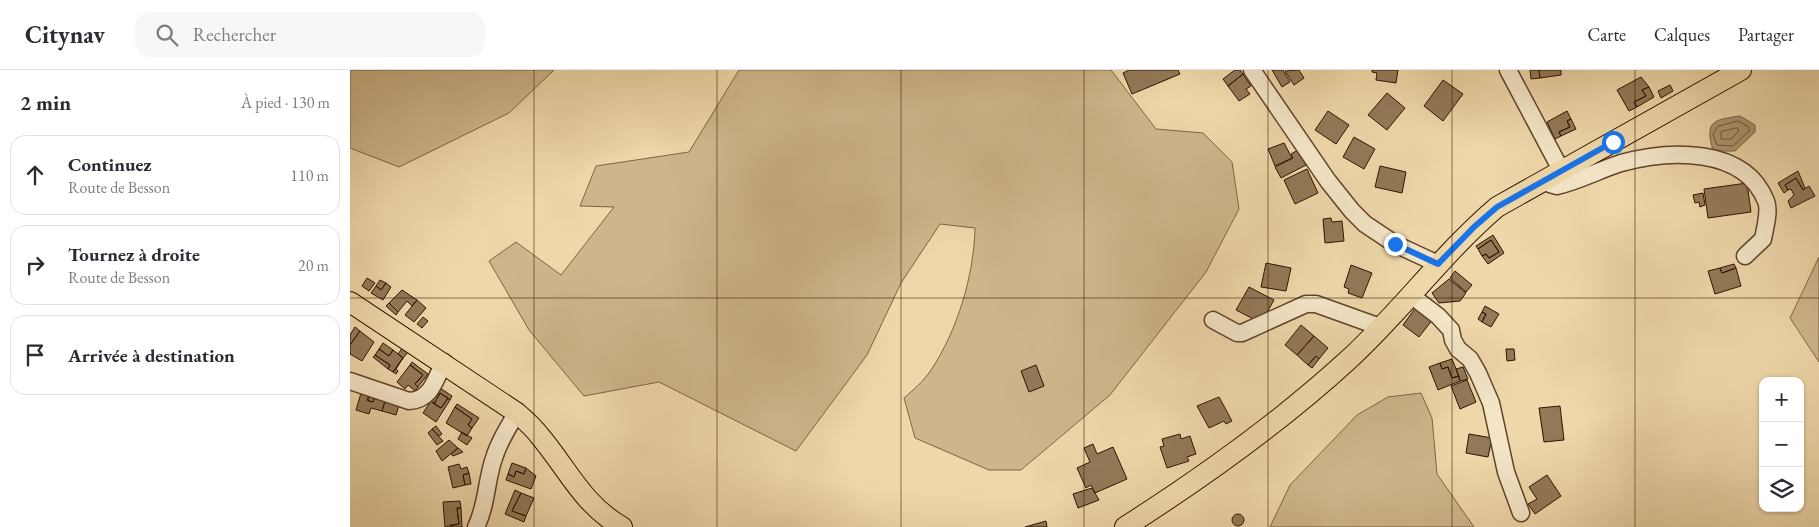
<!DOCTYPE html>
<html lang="fr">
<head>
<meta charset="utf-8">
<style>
	body { margin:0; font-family:"EB Garamond",serif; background:#f7f7f7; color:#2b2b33 }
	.controls { position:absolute; right:15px; bottom:15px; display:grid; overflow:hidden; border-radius:10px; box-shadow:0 1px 4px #0004 }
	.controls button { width:45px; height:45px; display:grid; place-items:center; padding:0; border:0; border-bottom:1px solid #e1e1e2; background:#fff; color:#2b2b33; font:25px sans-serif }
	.stop { position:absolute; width:15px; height:15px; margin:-11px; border:4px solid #1a73e8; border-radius:50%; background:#fff }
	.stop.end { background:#1a73e8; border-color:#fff; box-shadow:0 1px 5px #0008 }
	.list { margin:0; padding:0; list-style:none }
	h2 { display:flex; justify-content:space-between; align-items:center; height:65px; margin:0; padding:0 20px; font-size:21px }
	h2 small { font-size:16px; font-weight:400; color:#7c7c81 }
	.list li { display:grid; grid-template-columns:32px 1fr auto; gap:15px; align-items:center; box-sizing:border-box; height:80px; margin:0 10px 10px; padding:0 10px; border:1px solid #e1e1e2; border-radius:15px }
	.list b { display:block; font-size:19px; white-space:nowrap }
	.list p { margin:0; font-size:16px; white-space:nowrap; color:#7c7c81 }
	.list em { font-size:16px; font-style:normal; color:#7c7c81 }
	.icon { flex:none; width:28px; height:28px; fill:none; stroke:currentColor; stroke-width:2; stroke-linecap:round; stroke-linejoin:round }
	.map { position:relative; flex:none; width:1469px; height:457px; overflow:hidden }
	header { display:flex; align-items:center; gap:30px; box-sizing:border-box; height:70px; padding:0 25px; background:#fff; border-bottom:1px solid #e1e1e2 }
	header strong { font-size:24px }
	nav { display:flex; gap:28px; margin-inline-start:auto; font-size:18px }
	.search { width:350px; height:45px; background:#f7f7f7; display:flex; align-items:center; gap:12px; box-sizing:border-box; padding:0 18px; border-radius:15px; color:#7c7c81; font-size:19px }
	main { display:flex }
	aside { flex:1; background:#fff }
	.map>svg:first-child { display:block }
	.green { fill:#ceb68c; stroke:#7f6446 }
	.water { fill:#ad9470; stroke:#7b6043 }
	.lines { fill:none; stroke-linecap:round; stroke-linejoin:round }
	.shore { stroke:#6e5438; stroke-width:1 }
	.building { fill:#937958; stroke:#301300 }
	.minor-casing { stroke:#60442a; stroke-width:19 }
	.major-casing { stroke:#301300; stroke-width:22 }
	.minor { stroke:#f4e5c7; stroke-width:16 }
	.major { stroke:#eed7a9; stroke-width:20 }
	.route { stroke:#1a73e8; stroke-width:6 }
	.grid { fill:none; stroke:#301300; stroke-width:1; stroke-opacity:0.55 }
</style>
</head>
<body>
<header>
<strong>Citynav</strong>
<div class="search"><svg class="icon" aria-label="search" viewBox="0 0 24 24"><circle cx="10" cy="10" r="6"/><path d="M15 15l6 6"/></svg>Rechercher</div>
<nav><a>Carte</a><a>Calques</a><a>Partager</a></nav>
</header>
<main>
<aside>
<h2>2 min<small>À pied · 130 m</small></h2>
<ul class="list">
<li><svg class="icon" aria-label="ahead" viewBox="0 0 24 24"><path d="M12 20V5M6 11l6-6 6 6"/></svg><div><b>Continuez</b><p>Route de Besson</p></div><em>110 m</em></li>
<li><svg class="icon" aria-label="right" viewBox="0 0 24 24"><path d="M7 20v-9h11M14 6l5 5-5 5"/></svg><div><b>Tournez à droite</b><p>Route de Besson</p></div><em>20 m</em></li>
<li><svg class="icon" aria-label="arrive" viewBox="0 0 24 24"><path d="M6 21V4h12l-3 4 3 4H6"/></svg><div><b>Arrivée à destination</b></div></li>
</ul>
</aside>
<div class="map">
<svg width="1469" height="457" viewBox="0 0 1469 457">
	<rect width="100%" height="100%" fill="#eed7a9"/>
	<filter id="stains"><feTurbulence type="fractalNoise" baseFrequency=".004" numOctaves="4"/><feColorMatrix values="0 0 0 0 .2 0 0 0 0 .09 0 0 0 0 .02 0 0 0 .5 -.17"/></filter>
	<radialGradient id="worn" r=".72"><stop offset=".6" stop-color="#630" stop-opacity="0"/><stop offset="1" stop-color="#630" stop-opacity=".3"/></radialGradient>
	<!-- green -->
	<path class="green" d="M0,0H204L159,43L49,97L0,78Z
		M389,0H761L806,59L853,63L882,92L889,139L856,202L760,325L671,400H639L565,368L554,328C563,320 574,311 581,300C607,261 624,206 625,158L590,154L551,213L517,285L446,381L309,312L234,326L179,260L139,191L166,172L211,205L264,137L230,136L246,96L339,82Z
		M1469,187V292L1440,248Z
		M1071,323L1082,348L1087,404L1124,457H920L940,415L1007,345L1038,327Z"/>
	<!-- water -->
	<path class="water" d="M1390,46L1405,55V62L1385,81H1363C1355,51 1362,50 1390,46Z"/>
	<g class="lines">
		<!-- shore -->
		<path class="shore" d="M1388,51L1399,57V61L1383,76L1367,75L1363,64L1367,57Z
			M1387,58L1389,61L1381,69H1371V62Z"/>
	</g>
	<!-- building -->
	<path class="building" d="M779,0H828L830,4L782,24L773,3Z
		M885,0H890L893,4L878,16L873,9Z
		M922,0H933L940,12L932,17Z
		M949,0L954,8L944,15L935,1Z
		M1022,0H1048L1046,13L1026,10L1027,3L1022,2Z
		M1180,0H1189L1190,8L1181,9Z
		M1189,0H1211V5L1190,8Z
		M893,4L901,16L896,19L900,24L889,31L878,16Z
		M1291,7L1299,17L1292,20L1296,26L1284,32L1287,37L1279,41L1267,20Z
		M1093,10L1113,24L1093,51L1074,36Z
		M1320,15L1323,21L1311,28L1308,21Z
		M1299,17L1304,27L1287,37L1284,32L1296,26L1292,20Z
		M1037,23L1055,38L1037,60L1018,45Z
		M978,41L999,55L986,74L965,60Z
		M1217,41L1221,49L1217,51L1220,57L1209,62L1211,66L1205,69L1197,52Z
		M1221,49L1226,59L1211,66L1209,62L1220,57L1217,51Z
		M1004,67L1025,79L1014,99L993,87Z
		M934,73L942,88L925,96L918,79Z
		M948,80L956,95L931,108L925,97L943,88L941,84Z
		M1030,96L1056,102L1052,123L1025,117Z
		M957,99L968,123L945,134L934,110Z
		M1448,101L1455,118L1453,120L1446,108L1435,115L1438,120L1434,123L1428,113Z
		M1446,108L1453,120L1459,116L1465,126L1441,138L1438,131L1444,125L1441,119L1438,120L1435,115Z
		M1397,113L1401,142L1358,148L1354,119Z
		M1353,123L1355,135L1350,137L1349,132L1345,133L1343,125Z
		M981,148L982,152L992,151L994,171L975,173L973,149Z
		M1143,165L1154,183L1138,194L1132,186L1136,184L1139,188L1149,182L1141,170L1128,179L1126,176Z
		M1141,170L1149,182L1139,188L1136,184L1132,186L1128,179Z
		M916,193L941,198L936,221L911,217Z
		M1384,194L1386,198L1372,203L1370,198Z
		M1001,195L1022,203L1012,228L998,223L999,219L994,217Z
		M1370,198L1372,203L1386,198L1391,216L1365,224L1358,201Z
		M1105,201L1122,215L1116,222L1100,208Z
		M17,208L25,213L19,221L12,216Z
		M1099,209L1116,223L1110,231L1089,233L1082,223Z
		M30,210L36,213L31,220L26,216Z
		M36,213L41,217L33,230L21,223L26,216L31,220Z
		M899,217L924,230L911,253L886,240Z
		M52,220L67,230L62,236L57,231L48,242L39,233Z
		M67,230L76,238L64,252L55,245Z
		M39,233L48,242L46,245L36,236Z
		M1135,236L1149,244L1141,257L1132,252L1136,244L1132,242Z
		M1066,237L1083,249L1069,267L1053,255Z
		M1132,242L1136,244L1132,252L1128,249Z
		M73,247L78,251L72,258L67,254Z
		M951,255L964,266L947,285L935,275Z
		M5,257L10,261L0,275V265Z
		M10,261L24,272L12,291L0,284V275Z
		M964,266L978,278L969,289L966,286L958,295L947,285Z
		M33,273L43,280L39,286L29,279Z
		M53,277L59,281L53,288L48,284Z
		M29,279L39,286L43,280L53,288L43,302L38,299L40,295L25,285Z
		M1156,279H1164L1165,290L1157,291Z
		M25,285L40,295L38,299L23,287Z
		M966,286L969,289L962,298L958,295Z
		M53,288L46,299L48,301L46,304L43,302Z
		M1102,289L1109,306L1102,308L1098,297L1092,299L1090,293Z
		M62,292L78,304L68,317L65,314L73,305L60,295Z
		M1090,293L1092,299L1098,297L1102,308L1109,306L1110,311L1088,320L1079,297Z
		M60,295L73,305L65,314L68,317L65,321L58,315L55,319L47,312Z
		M686,295L694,316L679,322L671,301Z
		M1113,297L1118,309L1110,311L1106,299Z
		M1117,310L1126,332L1110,339L1101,316Z
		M90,318L102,326L100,330L90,323L84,334L81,331Z
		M11,323L19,325L18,331L23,332L25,327L35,331L32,341L21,338L19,344L6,340Z
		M90,323L98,328L91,338L84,334Z
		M19,325L25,327L23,332L17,330Z
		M869,327L882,351L876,354L874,351L859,358L847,336Z
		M98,328L100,330L86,352L73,343L81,331L91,338Z
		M35,331L49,335L46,345L32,341Z
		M107,334L129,348L122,358L118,355L122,349L105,337Z
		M1210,336L1214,370L1194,372L1189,338Z
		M105,337L122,349L118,355L122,358L117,366L96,353Z
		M86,356L92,364L89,366L82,359Z
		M82,359L93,371L87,375L78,363Z
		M112,362L122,368L117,375L108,369Z
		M830,364L831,369L840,366L846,384L837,387L839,391L817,398L810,377L814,376L812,369Z
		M1119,364L1142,368L1138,387L1116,383Z
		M99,370L108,378L92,391L86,381Z
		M743,374L747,384L763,377L777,409L745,423L741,415L736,418L727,398L740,392L734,378Z
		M108,378L113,382L103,386L101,384Z
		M162,393L176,398L174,404L166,401L164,407L158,404Z
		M109,394L111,399L117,397L119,403L113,405L115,415L103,418L98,397Z
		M176,398L186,406L181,419L156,410L158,404L164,407L166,401L174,404Z
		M119,403L121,414L115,415L113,405Z
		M1197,405L1211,426L1185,444L1178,434L1187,429L1179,417Z
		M742,418L749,430L728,438L723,424Z
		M165,420L171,423L162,441L176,446L174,452L155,444Z
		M171,423L184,428L176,446L162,441Z
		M110,431L111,438H107L109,454L95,457L93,432Z
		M107,438H111L112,457H100V455L109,454Z
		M882 450a6 6 0 1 1 12 0a6 6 0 1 1-12 0Z
		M696,451L697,457H675Z"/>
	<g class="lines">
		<defs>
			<path id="minor" d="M902,0L978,111L1002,141L1015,154L1045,174L1088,194
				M1158,0L1211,100
				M1198,107L1200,114L1207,116C1229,111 1249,100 1271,93C1318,80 1394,76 1416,131C1420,141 1415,158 1413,169L1395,186
				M1062,226L1088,246L1101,260L1103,270L1108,279L1120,289L1128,303L1141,333L1156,402L1171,443
				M863,250L887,263H892L956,234H966L1030,257
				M0,311L59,331C81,330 85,310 94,292
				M126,457C137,435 136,411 144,388C149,372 158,357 167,343"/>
			<path id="major" d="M0,232L167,343C175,350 183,357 189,365C218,399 232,434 272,457
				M775,457C852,408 929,353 997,291C1050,243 1092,184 1147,137L1391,0"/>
		</defs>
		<!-- minor casing -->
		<use href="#minor" class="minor-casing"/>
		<!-- major casing -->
		<use href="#major" class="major-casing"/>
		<!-- minor -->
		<use href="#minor" class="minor"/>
		<!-- major -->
		<use href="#major" class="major"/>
	</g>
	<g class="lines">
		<!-- route -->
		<path class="route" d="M1045,174L1088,194L1124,157L1147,137L1263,72"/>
	</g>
	<!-- grid -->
	<path class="grid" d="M184,0V457M367,0V457M551,0V457M734,0V457M918,0V457M1102,0V457M1285,0V457M0,228H1469"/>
	<rect width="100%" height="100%" filter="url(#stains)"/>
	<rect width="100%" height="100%" fill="url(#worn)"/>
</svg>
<div class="controls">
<button>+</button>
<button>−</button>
<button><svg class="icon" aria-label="layers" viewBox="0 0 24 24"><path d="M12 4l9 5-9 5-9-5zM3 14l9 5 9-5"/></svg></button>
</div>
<div class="stop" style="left:1263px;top:72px"></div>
<div class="stop end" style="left:1045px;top:174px"></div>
</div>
</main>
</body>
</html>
